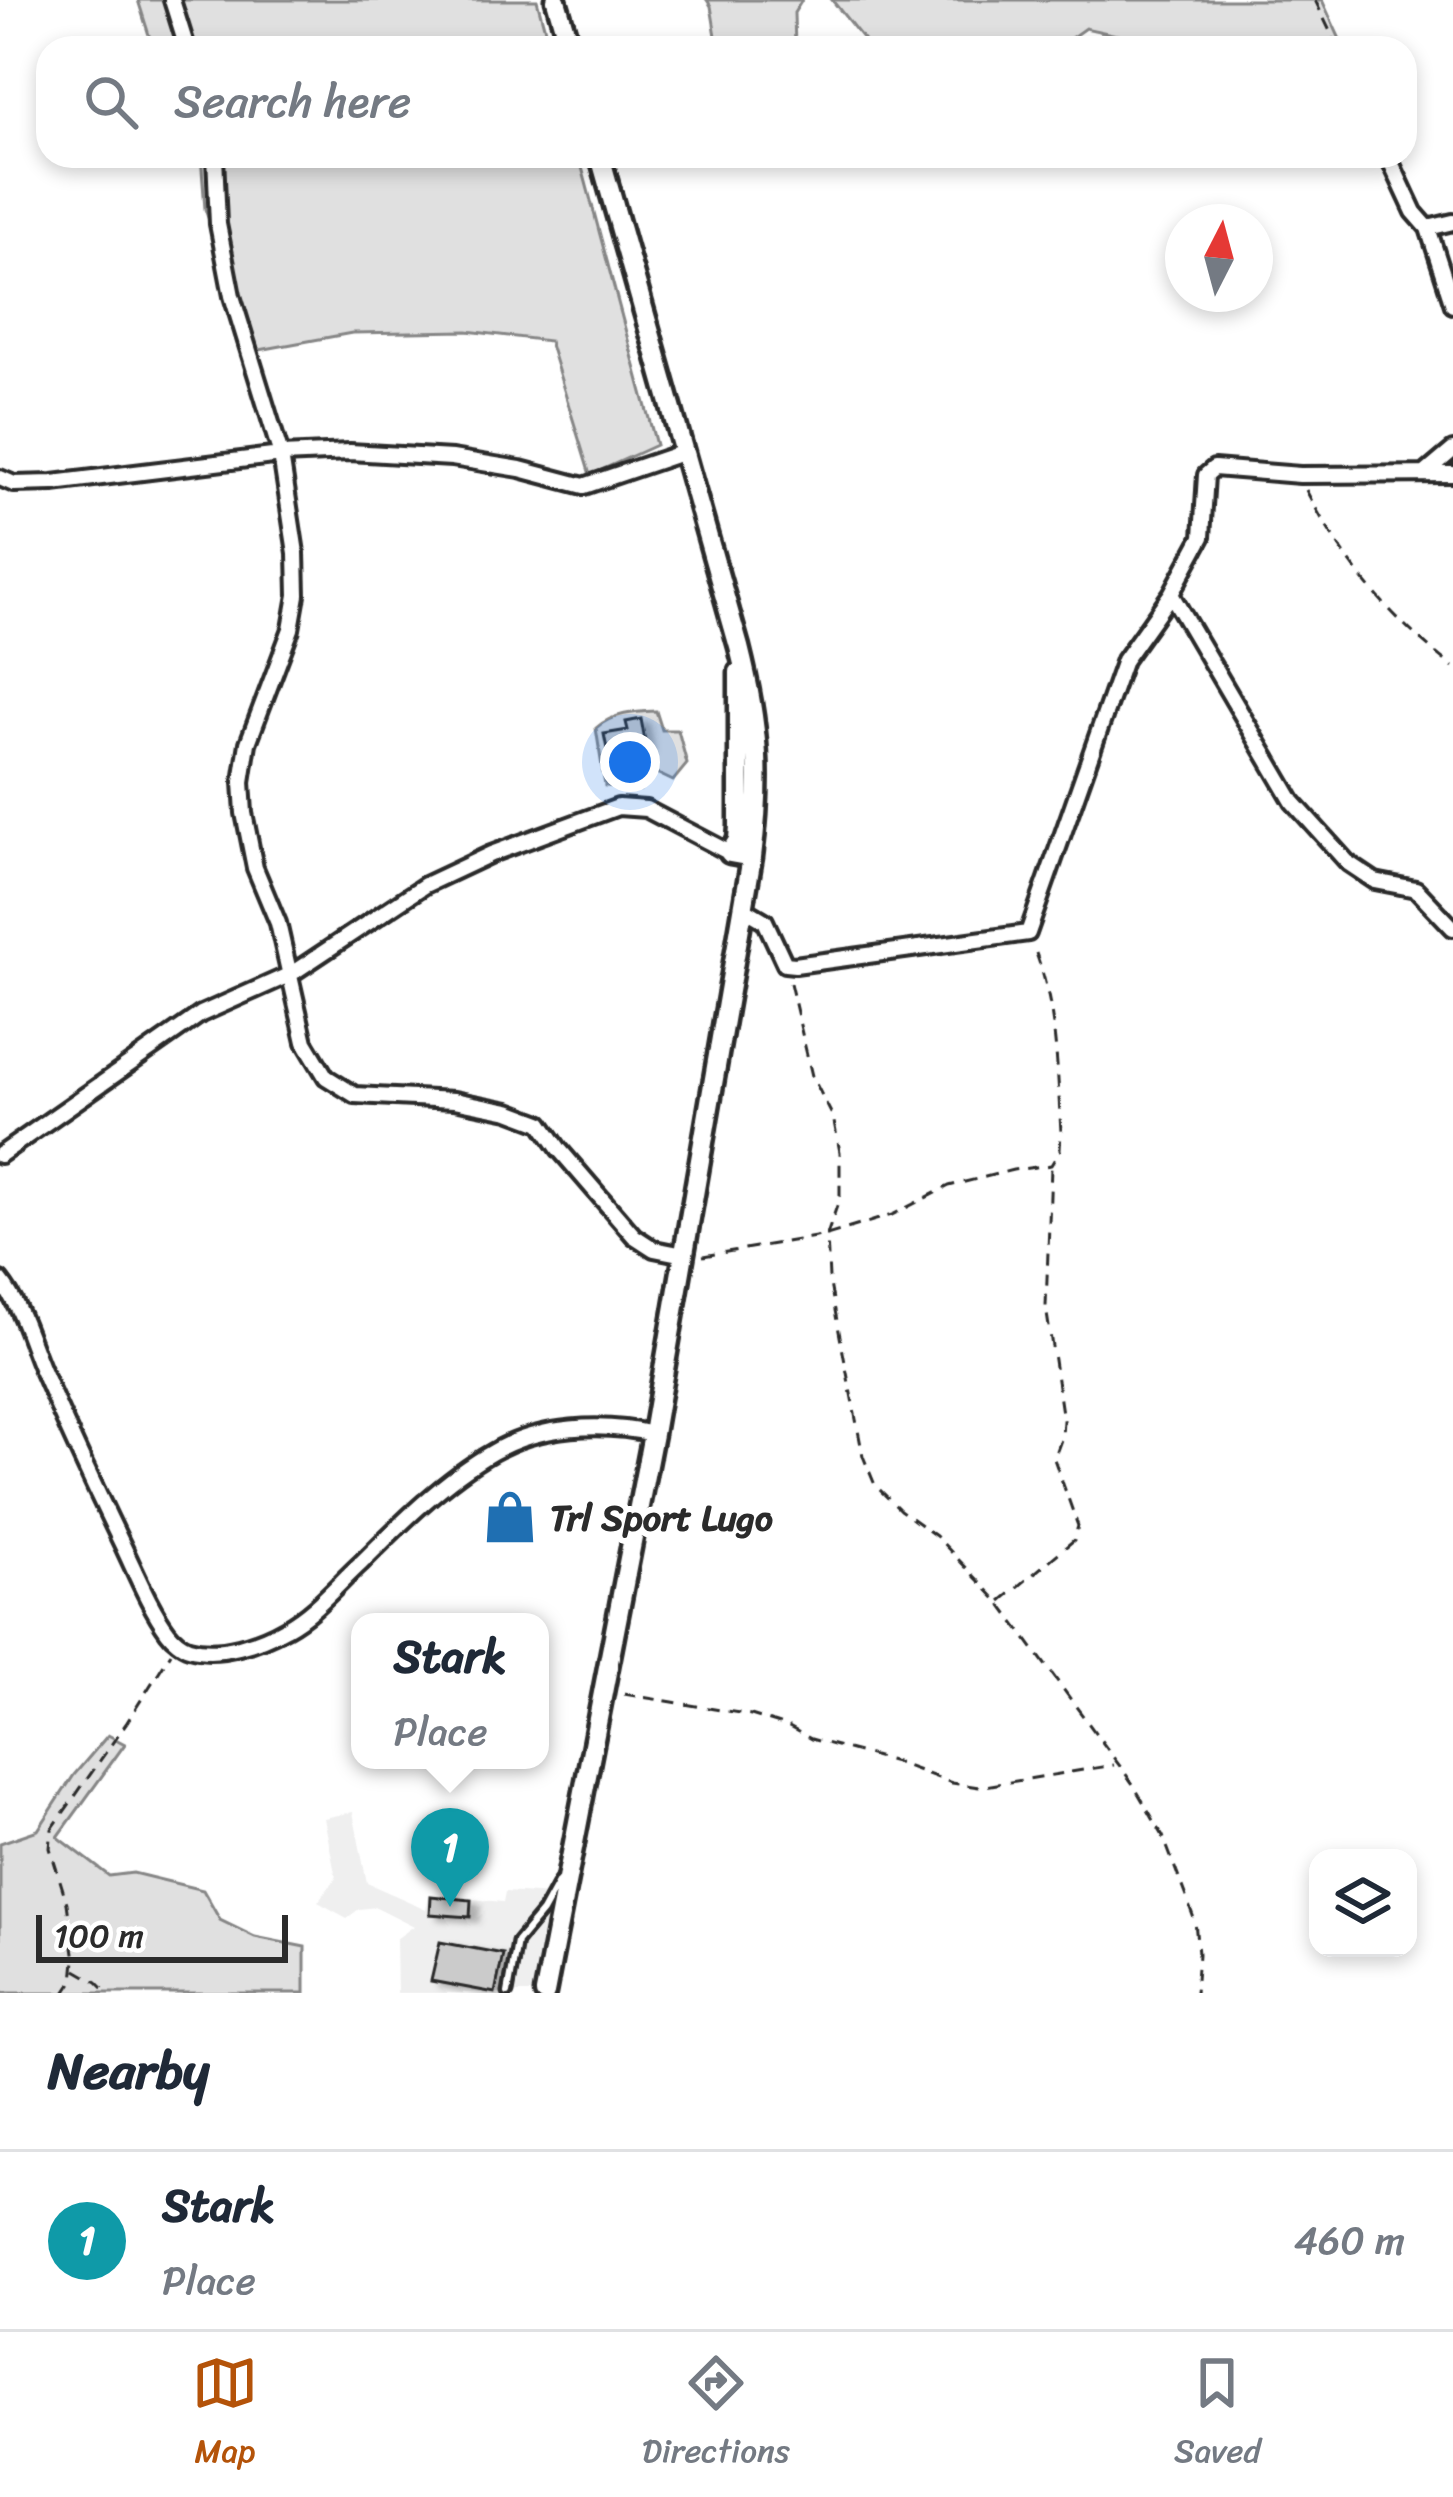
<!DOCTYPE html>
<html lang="en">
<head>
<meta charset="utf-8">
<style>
	body { margin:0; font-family:Sriracha,sans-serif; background:#f6f6f7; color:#1f2937 }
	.controls { position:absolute; right:36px; bottom:36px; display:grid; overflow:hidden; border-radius:24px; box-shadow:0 6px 18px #0003 }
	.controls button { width:108px; height:108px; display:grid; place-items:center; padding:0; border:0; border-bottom:3px solid #e0e1e3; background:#fff; color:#1f2937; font:60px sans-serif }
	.compass { position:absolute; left:1165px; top:204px; width:108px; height:108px; border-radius:50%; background:#fff; box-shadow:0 6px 18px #0003; rotate:6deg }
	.scale { position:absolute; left:36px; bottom:30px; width:252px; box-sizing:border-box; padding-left:12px; border:6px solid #2b2b2b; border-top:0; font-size:33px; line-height:42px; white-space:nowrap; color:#2b2b2b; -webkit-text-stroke:9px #fff; paint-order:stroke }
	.you { position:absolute; left:630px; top:762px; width:42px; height:42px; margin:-30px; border:9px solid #fff; border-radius:50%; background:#1a73e8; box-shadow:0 0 0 18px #1a73e833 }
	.badge { display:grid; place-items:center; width:78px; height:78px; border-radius:50%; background:#b45309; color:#fff; font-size:39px; font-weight:700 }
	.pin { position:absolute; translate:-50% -99px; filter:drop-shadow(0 3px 6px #0008) }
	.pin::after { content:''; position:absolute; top:63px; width:42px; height:36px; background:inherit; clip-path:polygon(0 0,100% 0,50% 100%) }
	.popup { position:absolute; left:351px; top:1613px; width:198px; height:156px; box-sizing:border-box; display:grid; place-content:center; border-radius:24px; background:#fff; filter:drop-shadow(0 3px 9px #0005); font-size:39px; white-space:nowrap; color:#747a83 }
	.popup b { font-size:45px; color:#1f2937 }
	.popup::after { content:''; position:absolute; left:50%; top:100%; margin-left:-24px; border:24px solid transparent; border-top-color:#fff }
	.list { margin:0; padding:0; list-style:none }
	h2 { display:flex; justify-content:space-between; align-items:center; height:156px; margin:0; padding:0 48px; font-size:51px }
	h2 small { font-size:39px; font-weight:400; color:#747a83 }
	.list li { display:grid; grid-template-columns:78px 1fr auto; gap:36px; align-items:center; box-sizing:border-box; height:180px; padding:0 48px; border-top:3px solid #e0e1e3 }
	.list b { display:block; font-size:45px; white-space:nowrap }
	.list p { margin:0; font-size:39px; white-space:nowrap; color:#747a83 }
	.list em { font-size:39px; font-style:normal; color:#747a83 }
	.icon { flex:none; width:66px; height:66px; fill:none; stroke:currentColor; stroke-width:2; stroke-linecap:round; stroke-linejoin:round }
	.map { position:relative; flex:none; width:1453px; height:1993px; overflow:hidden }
	.search { position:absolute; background:#fff; box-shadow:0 6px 18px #0003; left:36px; right:36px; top:36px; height:132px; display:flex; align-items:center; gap:30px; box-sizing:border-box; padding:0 42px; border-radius:36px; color:#747a83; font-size:45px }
	.sheet { height:336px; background:#fff }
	nav { display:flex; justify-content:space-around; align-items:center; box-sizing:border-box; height:168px; border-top:3px solid #e0e1e3; background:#fff; font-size:33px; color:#747a83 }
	nav a { display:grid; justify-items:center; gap:6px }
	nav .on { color:#b45309 }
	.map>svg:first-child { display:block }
	.built { fill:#efefef }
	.green { fill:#e0e0e0; stroke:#868686; stroke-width:3 }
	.building { fill:#cbcbcb; stroke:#2b2b2b; stroke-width:3; filter:url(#shadow) }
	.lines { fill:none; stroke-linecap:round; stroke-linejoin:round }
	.lane-casing { stroke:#2b2b2b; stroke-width:15 }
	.street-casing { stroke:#2b2b2b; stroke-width:22 }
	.secondary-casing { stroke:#2b2b2b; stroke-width:27 }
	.path { stroke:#2b2b2b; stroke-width:3; stroke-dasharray:12 9; stroke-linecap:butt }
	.lane { stroke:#fff; stroke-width:6 }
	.street { stroke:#fff; stroke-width:14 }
	.secondary { stroke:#fff; stroke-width:18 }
	.labels { text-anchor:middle; stroke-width:12; stroke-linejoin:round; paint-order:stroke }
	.poi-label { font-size:36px; font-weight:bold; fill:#2b2b2b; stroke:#fff; text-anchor:start }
</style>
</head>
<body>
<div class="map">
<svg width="1453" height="1993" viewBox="0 0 1453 1993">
	<defs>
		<filter id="shadow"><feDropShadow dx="8" dy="4.5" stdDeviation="3" flood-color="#0004"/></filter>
	</defs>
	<rect width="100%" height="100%" fill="#fff"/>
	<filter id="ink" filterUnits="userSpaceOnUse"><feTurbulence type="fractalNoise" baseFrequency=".00833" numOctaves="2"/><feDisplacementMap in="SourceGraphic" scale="24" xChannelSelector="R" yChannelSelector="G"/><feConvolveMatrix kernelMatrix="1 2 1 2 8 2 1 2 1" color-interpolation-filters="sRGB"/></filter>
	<g filter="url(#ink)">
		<!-- built -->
		<path class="built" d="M353,1812L367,1883L426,1909L429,1895L503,1902L505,1892L551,1895L533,1993H397L396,1939L414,1926L376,1907L359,1909L347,1918L318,1902L336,1878L324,1818Z"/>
		<!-- green -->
		<path class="green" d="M138,0H537L550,48H153Z
			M707,0H802L794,13L795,48H718L711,6Z
			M832,0H1322L1344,48H1177L1085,28L1057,48H870Z
			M201,156H579L656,445L590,475L549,341L467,331L352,333L254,351L205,209Z
			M656,711L662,730H678L687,764L673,781L652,771L640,790L605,786L596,728C613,713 635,712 656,711Z
			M108,1735L125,1744L58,1837L109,1876L133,1873L203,1890L220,1920L255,1937L305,1947V1993H0V1843L38,1830L74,1775Z"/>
		<!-- building -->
		<path class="building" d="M641,719L646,747L608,754L604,734L628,730L626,722Z
			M431,1896L471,1900L470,1917L430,1914Z
			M440,1942L503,1954L495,1993L431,1981Z"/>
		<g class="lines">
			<defs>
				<path id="lane" d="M508,1993L517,1942L542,1912L559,1881"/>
				<path id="street" d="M172,0L187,48
					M215,156L218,224L232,296L281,455L296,553L297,595L291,629L248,743L242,782L244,813L255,868L278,923L305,1042L326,1077L355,1095L454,1100L509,1111L541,1123L559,1149L634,1236L654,1249L684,1255
					M1388,156L1414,212L1428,228L1453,305
					M1428,228L1453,222
					M1427,472L1453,450
					M0,478L14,484L53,483L281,455L350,452L452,458L520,469L584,486L684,452
					M1171,594L1293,802L1348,863L1375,881L1416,889L1453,928
					M743,908L765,921L785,964L795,965L1028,933L1124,660L1171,594L1202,537L1206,475L1214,468L1300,475L1453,474
					M0,1155L201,1014L291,974L425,885L491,854L618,807L646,809L730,853
					M0,1280C21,1306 29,1339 42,1370C67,1428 94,1486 122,1544C136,1573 149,1606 168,1632C173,1639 182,1646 189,1648C219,1657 260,1643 286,1628C314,1613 337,1585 361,1563C401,1523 444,1480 493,1452C539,1425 603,1422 653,1434"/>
				<path id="secondary" d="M556,0L570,48
					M739,672V826L738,840L730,853L752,857
					M545,1993L653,1434L752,857C762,777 759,726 739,647L600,156"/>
			</defs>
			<!-- lane casing -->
			<use href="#lane" class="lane-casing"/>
			<!-- street casing -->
			<use href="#street" class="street-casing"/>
			<!-- secondary casing -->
			<use href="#secondary" class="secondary-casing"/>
			<!-- path -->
			<path class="path" d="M1315,0L1338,48
				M1306,490C1344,563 1388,616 1453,667
				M790,983L812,1076L833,1117L840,1152V1197L827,1235L829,1279L863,1456L875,1485L900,1510L936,1536L999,1602L1133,1784L1163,1836L1195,1921L1198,1954L1195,1993
				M703,1256L827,1235L892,1215L949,1186L1013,1170L1051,1165L1060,1150L1061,1132C1057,1070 1057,1006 1034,948
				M1001,1601L1074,1540L1078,1526L1054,1459L1062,1437L1063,1420L1046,1307L1051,1167
				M624,1694L751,1715L789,1727L811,1739L895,1762L952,1783L979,1787L1114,1765
				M76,1970L97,1982L108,1993
				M65,1993L73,1981L75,1960L67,1903L50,1848L52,1829L127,1722L171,1653"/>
			<!-- lane -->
			<use href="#lane" class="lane"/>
			<!-- street -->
			<use href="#street" class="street"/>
			<!-- secondary -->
			<use href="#secondary" class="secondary"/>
		</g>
	</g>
	<!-- icons -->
	<defs>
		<symbol id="shop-bare" viewBox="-9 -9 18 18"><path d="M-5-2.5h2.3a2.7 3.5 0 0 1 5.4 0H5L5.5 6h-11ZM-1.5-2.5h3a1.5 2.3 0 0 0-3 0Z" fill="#1f6fb2" stroke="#fff" stroke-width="2.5" paint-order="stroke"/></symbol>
	</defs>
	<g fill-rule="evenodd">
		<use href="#shop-bare" x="472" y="1479" width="76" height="76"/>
	</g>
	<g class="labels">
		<!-- poi labels -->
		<g class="poi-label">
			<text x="550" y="1530">Trl Sport Lugo</text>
		</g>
	</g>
</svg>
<div class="controls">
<button><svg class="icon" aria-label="layers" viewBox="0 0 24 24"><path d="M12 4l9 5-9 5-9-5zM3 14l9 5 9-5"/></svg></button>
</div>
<svg class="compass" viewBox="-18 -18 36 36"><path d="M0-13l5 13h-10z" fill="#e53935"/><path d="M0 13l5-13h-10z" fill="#747a83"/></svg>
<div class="scale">100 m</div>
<div class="you"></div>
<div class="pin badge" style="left:450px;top:1907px;background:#0f9aa8">1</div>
<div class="popup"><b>Stark</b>Place</div>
<div class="search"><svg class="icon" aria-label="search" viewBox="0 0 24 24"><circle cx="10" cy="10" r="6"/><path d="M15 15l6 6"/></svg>Search here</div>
</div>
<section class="sheet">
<h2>Nearby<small></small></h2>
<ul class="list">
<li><span class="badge" style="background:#0f9aa8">1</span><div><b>Stark</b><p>Place</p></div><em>460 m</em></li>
</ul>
</section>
<nav>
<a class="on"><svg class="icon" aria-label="map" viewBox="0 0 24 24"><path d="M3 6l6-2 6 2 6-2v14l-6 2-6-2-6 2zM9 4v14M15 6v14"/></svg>Map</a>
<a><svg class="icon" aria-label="directions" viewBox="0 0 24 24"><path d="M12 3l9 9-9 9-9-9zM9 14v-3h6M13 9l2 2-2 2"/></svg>Directions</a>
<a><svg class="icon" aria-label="saved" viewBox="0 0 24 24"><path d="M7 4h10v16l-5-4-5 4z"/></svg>Saved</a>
</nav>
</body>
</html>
